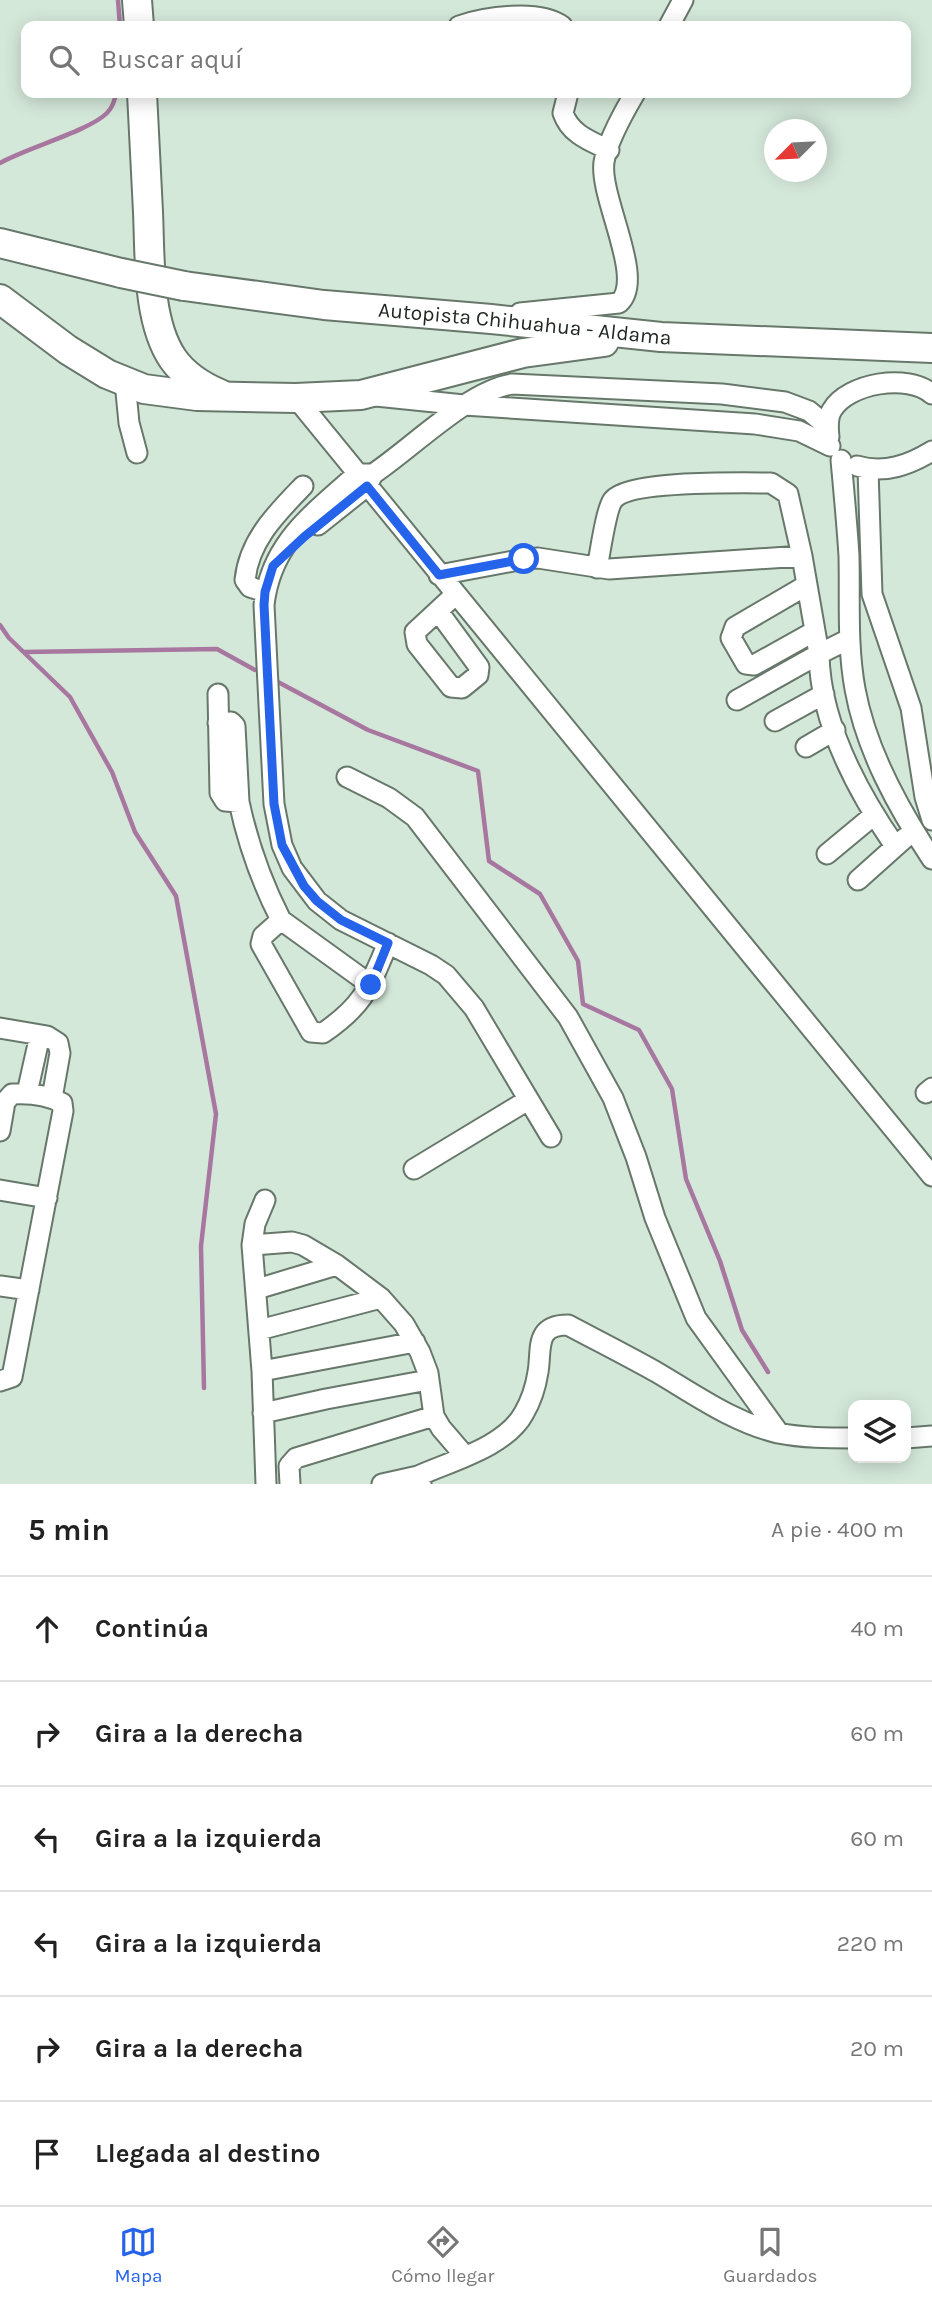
<!DOCTYPE html>
<html lang="es">
<head>
<meta charset="utf-8">
<style>
	body { margin:0; font-family:Karla,sans-serif; background:#f6f6f6; color:#222 }
	.controls { position:absolute; right:21px; bottom:21px; display:grid; overflow:hidden; border-radius:14px; box-shadow:0 4px 18px #0003 }
	.controls button { width:63px; height:63px; display:grid; place-items:center; padding:0; border:0; border-bottom:2px solid #e0e0e0; background:#fff; color:#222; font:35px sans-serif }
	.compass { position:absolute; left:764px; top:119px; width:63px; height:63px; border-radius:50%; background:#fff; box-shadow:0 4px 18px #0003; rotate:246deg }
	.stop { position:absolute; width:21px; height:21px; margin:-16px; border:5px solid #2563eb; border-radius:50%; background:#fff }
	.stop.end { background:#2563eb; border-color:#fff; box-shadow:0 2px 7px #0008 }
	.list { margin:0; padding:0; list-style:none }
	h2 { display:flex; justify-content:space-between; align-items:center; height:91px; margin:0; padding:0 28px; font-size:30px }
	h2 small { font-size:23px; font-weight:400; color:#767676 }
	.list li { display:grid; grid-template-columns:46px 1fr auto; gap:21px; align-items:center; box-sizing:border-box; height:105px; padding:0 28px; border-top:2px solid #e0e0e0 }
	.list b { display:block; font-size:26px; white-space:nowrap }
	.list em { font-size:23px; font-style:normal; color:#767676 }
	.icon { flex:none; width:38px; height:38px; fill:none; stroke:currentColor; stroke-width:2; stroke-linecap:round; stroke-linejoin:round }
	.map { position:relative; flex:none; width:932px; height:1484px; overflow:hidden }
	.search { position:absolute; background:#fff; box-shadow:0 4px 18px #0003; left:21px; right:21px; top:21px; height:77px; display:flex; align-items:center; gap:18px; box-sizing:border-box; padding:0 24px; border-radius:14px; color:#767676; font-size:26px }
	.sheet { height:721px; background:#fff }
	nav { display:flex; justify-content:space-around; align-items:center; box-sizing:border-box; height:98px; border-top:2px solid #e0e0e0; background:#fff; font-size:19px; color:#767676 }
	nav a { display:grid; justify-items:center; gap:4px }
	nav .on { color:#2563eb }
	.map>svg:first-child { display:block }
	.lines { fill:none; stroke-linecap:round; stroke-linejoin:round }
	.stream { stroke:#a777a0; stroke-width:4.5 }
	.minor-casing { stroke:#67786b; stroke-width:23 }
	.highway-casing { stroke:#67786b; stroke-width:32 }
	.minor { stroke:#fff; stroke-width:19 }
	.highway { stroke:#fff; stroke-width:28 }
	.highway-bridge-casing { stroke:#67786b; stroke-width:32; stroke-linecap:butt }
	.highway-bridge { stroke:#fff; stroke-width:28 }
	.route { stroke:#2563eb; stroke-width:9 }
	.labels { text-anchor:middle; stroke-width:7; stroke-linejoin:round; paint-order:stroke }
	.street-label { font-size:21px; fill:#212823; stroke:#d4e8da }
</style>
</head>
<body>
<div class="map">
<svg width="932" height="1484" viewBox="0 0 932 1484">
	<rect width="100%" height="100%" fill="#d4e8da"/>
	<g class="lines">
		<!-- stream -->
		<path class="stream" d="M118,0L120,26
			M0,163C26,148 89,131 107,113C112,108 115,99 116,93
			M0,625L9,638L70,697L112,772L135,832L176,896L216,1114L201,1246L204,1388
			M24,652L217,649L255,670
			M278,682L368,730L478,771L489,861L540,894L578,961L583,1004L639,1030L672,1089L686,1179L720,1261L742,1330L768,1372"/>
		<defs>
			<path id="minor" d="M459,26C485,17 539,9 562,26
				M669,26L683,0
				M568,93L563,113C570,134 590,141 609,150
				M520,313L619,303C646,279 599,198 604,162C607,143 625,110 635,93
				M125,382L129,423L137,453
				M376,396L464,405L755,424L799,431L830,446
				M296,398L932,1176
				M829,437C828,428 827,418 832,410C848,383 908,373 932,394
				M841,460C844,492 847,524 849,556C850,601 847,645 855,689C866,750 898,808 932,859
				M857,466C885,474 909,465 932,451
				M868,469L872,594L911,708L925,797L932,820
				M369,474H357C313,514 271,542 264,605L274,804L282,845L292,868L317,901L341,920L431,965L446,975L474,1008L551,1137
				M318,525L367,486L373,474C412,448 468,391 512,384L722,394L785,402L809,411L827,426
				M597,568C600,554 606,509 613,500C629,480 743,483 771,483L788,494L802,556L819,654L737,700
				M439,575L524,559L538,558L609,569L802,556
				M807,585L735,627L731,638L746,664L754,665L815,631
				M265,592L250,587L245,580C249,540 277,513 303,486
				M438,611L479,667L478,675L462,688L451,687L417,644L415,632L456,594
				M849,639L819,654C820,723 857,791 895,846
				M218,694L220,793L225,801L239,802C248,844 261,881 281,920L263,936L261,944L311,1032L323,1033C364,1005 369,988 388,943
				M775,721L824,694
				M218,723L231,722L235,726L239,802
				M806,747L835,730
				M347,777L389,798L415,817L568,1017L613,1098L636,1157L655,1218L696,1318L779,1433
				M827,854L874,815
				M858,880L905,838
				M281,920L371,985
				M0,1028L47,1036L58,1043L60,1053L52,1098
				M27,1093L40,1035
				M926,1093L932,1088
				M0,1131L5,1102L12,1094C29,1093 46,1094 62,1103L63,1111L12,1377L0,1381
				M414,1169L528,1100
				M0,1190L47,1198
				M252,1245L255,1224L265,1200
				M0,1286L29,1290
				M257,1289L337,1265
				M259,1330L381,1298
				M262,1371L415,1342
				M263,1413L326,1399L428,1380
				M434,1416L441,1428L465,1456
				M906,1438L932,1436
				M266,1484L262,1371L252,1245L292,1242L303,1245L337,1265L381,1298L404,1324L420,1352L428,1373L434,1416L296,1458L289,1466L290,1484
				M382,1484L418,1476
				M421,1484L418,1476C451,1461 506,1447 524,1413C531,1401 536,1385 538,1372C542,1349 534,1325 568,1325C598,1341 628,1356 658,1373C697,1396 733,1422 778,1433C803,1438 828,1438 853,1438"/>
			<g id="highway">
				<path d="M137,0L139,26"/>
				<path d="M142,93C144,132 146,172 148,212C150,256 147,321 173,359C185,376 201,386 220,394"/>
				<path d="M0,243L121,273"/>
				<path id="s1" d="M184,286L324,305L491,319L661,337L932,348"/>
				<path d="M0,299L68,350L107,374L144,389L197,396L296,398L361,395L523,353L604,342"/>
			</g>
		</defs>
		<!-- minor casing -->
		<use href="#minor" class="minor-casing"/>
		<!-- highway casing -->
		<use href="#highway" class="highway-casing"/>
		<!-- minor -->
		<use href="#minor" class="minor"/>
		<!-- highway -->
		<use href="#highway" class="highway"/>
		<defs>
			<path id="highway-bridge" d="M121,273L184,286"/>
		</defs>
		<!-- highway-bridge casing -->
		<use href="#highway-bridge" class="highway-bridge-casing"/>
		<!-- highway-bridge -->
		<use href="#highway-bridge" class="highway-bridge"/>
	</g>
	<g class="lines">
		<!-- route -->
		<path class="route" d="M371,985L388,943L341,920L317,901L304,886L282,845L274,804L264,605L265,592L273,566L304,537L367,486L439,575L524,559"/>
	</g>
	<g class="labels">
		<!-- street labels -->
		<g class="street-label">
			<text dy="7" stroke="none"><textPath href="#s1" startOffset="343">Autopista Chihuahua - Aldama</textPath></text>
		</g>
	</g>
</svg>
<div class="controls">
<button><svg class="icon" aria-label="layers" viewBox="0 0 24 24"><path d="M12 4l9 5-9 5-9-5zM3 14l9 5 9-5"/></svg></button>
</div>
<svg class="compass" viewBox="-18 -18 36 36"><path d="M0-13l5 13h-10z" fill="#e53935"/><path d="M0 13l5-13h-10z" fill="#767676"/></svg>
<div class="stop" style="left:524px;top:559px"></div>
<div class="stop end" style="left:371px;top:985px"></div>
<div class="search"><svg class="icon" aria-label="search" viewBox="0 0 24 24"><circle cx="10" cy="10" r="6"/><path d="M15 15l6 6"/></svg>Buscar aquí</div>
</div>
<section class="sheet">
<h2>5 min<small>A pie · 400 m</small></h2>
<ul class="list">
<li><svg class="icon" aria-label="ahead" viewBox="0 0 24 24"><path d="M12 20V5M6 11l6-6 6 6"/></svg><div><b>Continúa</b></div><em>40 m</em></li>
<li><svg class="icon" aria-label="right" viewBox="0 0 24 24"><path d="M7 20v-9h11M14 6l5 5-5 5"/></svg><div><b>Gira a la derecha</b></div><em>60 m</em></li>
<li><svg class="icon" aria-label="left" viewBox="0 0 24 24"><path d="M17 20v-9H6M10 6l-5 5 5 5"/></svg><div><b>Gira a la izquierda</b></div><em>60 m</em></li>
<li><svg class="icon" aria-label="left" viewBox="0 0 24 24"><path d="M17 20v-9H6M10 6l-5 5 5 5"/></svg><div><b>Gira a la izquierda</b></div><em>220 m</em></li>
<li><svg class="icon" aria-label="right" viewBox="0 0 24 24"><path d="M7 20v-9h11M14 6l5 5-5 5"/></svg><div><b>Gira a la derecha</b></div><em>20 m</em></li>
<li><svg class="icon" aria-label="arrive" viewBox="0 0 24 24"><path d="M6 21V4h12l-3 4 3 4H6"/></svg><div><b>Llegada al destino</b></div></li>
</ul>
</section>
<nav>
<a class="on"><svg class="icon" aria-label="map" viewBox="0 0 24 24"><path d="M3 6l6-2 6 2 6-2v14l-6 2-6-2-6 2zM9 4v14M15 6v14"/></svg>Mapa</a>
<a><svg class="icon" aria-label="directions" viewBox="0 0 24 24"><path d="M12 3l9 9-9 9-9-9zM9 14v-3h6M13 9l2 2-2 2"/></svg>Cómo llegar</a>
<a><svg class="icon" aria-label="saved" viewBox="0 0 24 24"><path d="M7 4h10v16l-5-4-5 4z"/></svg>Guardados</a>
</nav>
</body>
</html>
